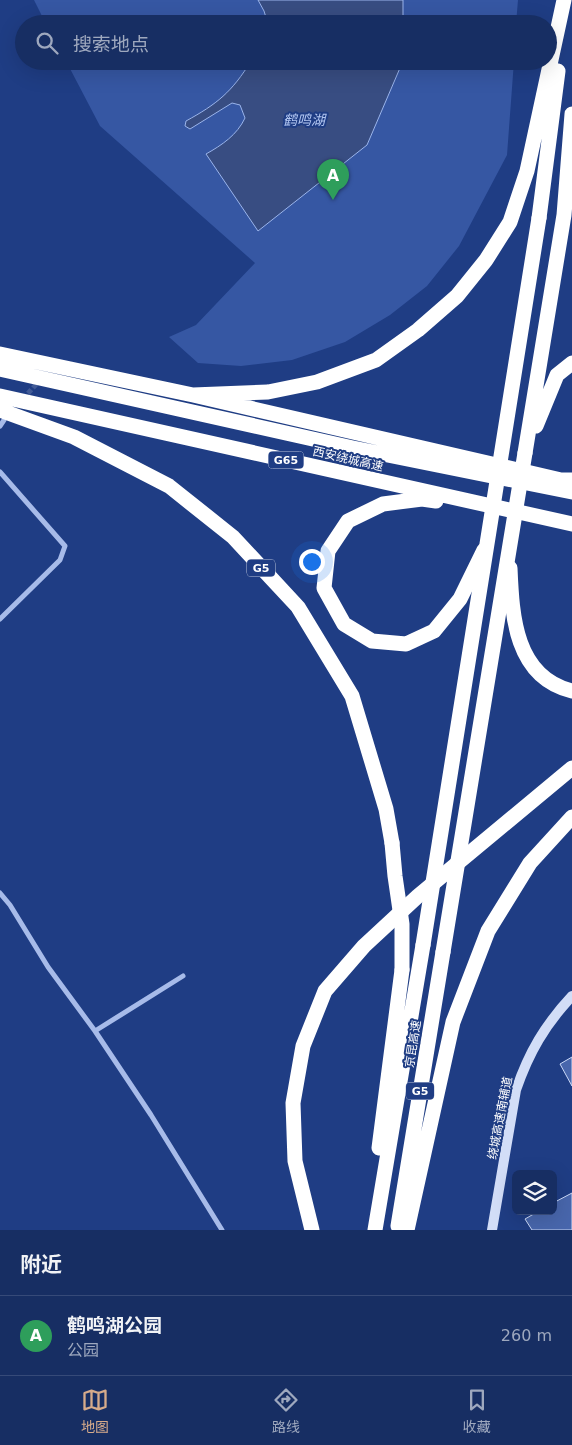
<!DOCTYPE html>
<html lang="zh">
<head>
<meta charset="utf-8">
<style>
	body { margin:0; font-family:"DejaVu Sans","Noto Sans SC",sans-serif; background:#203669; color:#f1f3f6 }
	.controls { position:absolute; right:15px; bottom:15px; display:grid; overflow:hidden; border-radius:8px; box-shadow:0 5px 20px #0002 }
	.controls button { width:45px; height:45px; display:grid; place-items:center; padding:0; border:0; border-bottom:1px solid #364a78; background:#172e63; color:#f1f3f6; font:25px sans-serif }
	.you { position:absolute; left:311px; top:561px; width:18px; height:18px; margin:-12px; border:4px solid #fff; border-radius:50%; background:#1a73e8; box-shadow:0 0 0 8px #1a73e833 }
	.badge { display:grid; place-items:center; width:32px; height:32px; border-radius:50%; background:#d6ab8b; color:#fff; font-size:16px; font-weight:700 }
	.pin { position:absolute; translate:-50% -41px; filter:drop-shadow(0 1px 2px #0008) }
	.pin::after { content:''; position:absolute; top:26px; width:18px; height:15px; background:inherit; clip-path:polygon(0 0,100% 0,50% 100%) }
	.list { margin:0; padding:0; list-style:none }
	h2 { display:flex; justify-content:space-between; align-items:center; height:65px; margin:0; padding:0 20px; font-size:21px }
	h2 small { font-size:16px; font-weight:400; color:#9ea8be }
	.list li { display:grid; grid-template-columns:32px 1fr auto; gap:15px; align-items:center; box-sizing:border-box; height:80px; padding:0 20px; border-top:1px solid #364a78 }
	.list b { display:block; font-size:19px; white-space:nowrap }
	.list p { margin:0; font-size:16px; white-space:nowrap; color:#9ea8be }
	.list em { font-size:16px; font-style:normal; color:#9ea8be }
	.icon { flex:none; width:28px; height:28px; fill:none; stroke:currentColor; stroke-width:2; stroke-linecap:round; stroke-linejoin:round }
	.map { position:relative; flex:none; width:572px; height:1230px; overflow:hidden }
	.search { position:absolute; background:#172e63; box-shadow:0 5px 20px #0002; left:15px; right:15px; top:15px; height:55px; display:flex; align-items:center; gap:12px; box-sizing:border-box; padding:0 18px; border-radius:28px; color:#9ea8be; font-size:19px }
	.sheet { height:145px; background:#172e63 }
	nav { display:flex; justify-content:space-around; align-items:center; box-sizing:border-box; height:70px; border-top:1px solid #364a78; background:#172e63; font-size:14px; color:#9ea8be }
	nav a { display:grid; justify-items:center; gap:2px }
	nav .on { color:#d6ab8b }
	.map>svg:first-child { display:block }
	.green { fill:#3657a3 }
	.water { fill:#384d82; stroke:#9ab4eb }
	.building { fill:#4866ac; stroke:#cbd9f7 }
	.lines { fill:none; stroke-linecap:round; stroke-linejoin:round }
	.street-tunnel { stroke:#415a96; stroke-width:5; stroke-dasharray:5 2.5; stroke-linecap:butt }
	.street { stroke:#a7bbe9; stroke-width:5 }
	.secondary { stroke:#d2ddf7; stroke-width:10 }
	.highway { stroke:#fff; stroke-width:15 }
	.highway-bridge { stroke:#fff; stroke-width:15 }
	.labels { text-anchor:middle; stroke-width:4; stroke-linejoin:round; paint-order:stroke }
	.shield { fill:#1f3d84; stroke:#bcc5da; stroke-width:1 }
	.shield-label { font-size:11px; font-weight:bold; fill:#fff }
	.street-label { font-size:12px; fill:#fff; stroke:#1f3d84 }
	.water-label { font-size:14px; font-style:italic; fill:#b2c6f1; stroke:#1f3d84 }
</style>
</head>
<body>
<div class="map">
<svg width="572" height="1230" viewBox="0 0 572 1230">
	<rect width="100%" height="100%" fill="#1f3d84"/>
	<!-- green -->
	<path class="green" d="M34,0H518L516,24H46Z
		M66,61H514L507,155L459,246L427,286L390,315L345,342L292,360L241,366L198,363L169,337L196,325L255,263L100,126Z"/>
	<!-- water -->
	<path class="water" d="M258,0H403V24H268L264,11Z
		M251,61H403L367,145L258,231L206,154C222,145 237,135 245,118L240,105L232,103L190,129L185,126L186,121C217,104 232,92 251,61Z"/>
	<!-- building -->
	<path class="building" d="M572,1057V1086L560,1064Z
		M572,1193V1230H532L525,1219L539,1211H553V1203Z"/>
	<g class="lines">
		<!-- street-tunnel -->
		<path class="street-tunnel" d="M23,399L39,381"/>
		<!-- street -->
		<path class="street" d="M0,426L4,420
			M0,472L65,546L60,560L0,619
			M0,893L10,905L48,967L95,1031L151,1115L222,1230
			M95,1031L183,976"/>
		<!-- secondary -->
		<path class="secondary" d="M492,1230L516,1090C529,1052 545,1025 572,996"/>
		<!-- highway -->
		<path class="highway" d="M539,218L558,71
			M0,354L193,395L561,480H572
			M0,369L353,448L572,492
			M193,395L268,392L317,382L376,360L418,330L457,296L486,260L510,222L527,171L564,0
			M0,396L572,524
			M0,410L74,437L169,486L233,537L298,607L352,696L386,809L392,843
			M536,426L557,375L572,363
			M525,453L564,215L572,114
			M436,501L422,499L383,504L348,521L328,551L324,588L344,624L372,641L406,644L434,631L460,599L484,550
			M510,568C512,616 515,677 572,691
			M379,1148L402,970
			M398,1226L443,952
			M312,1230L295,1161L293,1103L303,1046L325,991L364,946L418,896L572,768
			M375,1230L423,945
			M407,1230L453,1022L488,931L530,863L572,817"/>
		<!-- highway-bridge -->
		<path class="highway-bridge" d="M392,843L395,876L402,924V970
			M423,945L539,218
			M443,952L525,453"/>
	</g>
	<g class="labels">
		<!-- shield labels -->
		<g class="shield">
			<rect x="268.5" y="451.5" width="35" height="17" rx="4"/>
			<rect x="247" y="559.5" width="28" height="17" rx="4"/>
			<rect x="406" y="1082.5" width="28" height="17" rx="4"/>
		</g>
		<g class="shield-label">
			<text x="286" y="464">G65</text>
			<text x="261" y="572">G5</text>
			<text x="420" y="1095">G5</text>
		</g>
		<!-- street labels -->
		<g class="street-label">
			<text transform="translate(348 459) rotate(13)" y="4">西安绕城高速</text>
			<text transform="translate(413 1044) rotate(-81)" y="4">京昆高速</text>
			<text transform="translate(500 1118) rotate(-79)" y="4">绕城高速南辅道</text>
		</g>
		<!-- water labels -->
		<g class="water-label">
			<text x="304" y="125">鹤鸣湖</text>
		</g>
	</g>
</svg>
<div class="controls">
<button><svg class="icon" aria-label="layers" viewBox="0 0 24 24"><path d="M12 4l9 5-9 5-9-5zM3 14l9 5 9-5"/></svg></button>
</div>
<div class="you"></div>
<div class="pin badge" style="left:333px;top:200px;background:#2e9e5b">A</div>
<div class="search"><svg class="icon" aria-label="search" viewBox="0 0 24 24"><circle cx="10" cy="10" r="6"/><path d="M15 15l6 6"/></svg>搜索地点</div>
</div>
<section class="sheet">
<h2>附近<small></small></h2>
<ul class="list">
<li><span class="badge" style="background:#2e9e5b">A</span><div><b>鹤鸣湖公园</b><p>公园</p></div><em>260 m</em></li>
</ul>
</section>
<nav>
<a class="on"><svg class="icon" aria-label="map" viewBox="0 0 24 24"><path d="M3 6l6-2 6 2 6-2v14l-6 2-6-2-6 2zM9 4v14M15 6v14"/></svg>地图</a>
<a><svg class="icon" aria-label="directions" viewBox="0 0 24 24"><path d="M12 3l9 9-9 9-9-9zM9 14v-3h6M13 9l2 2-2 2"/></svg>路线</a>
<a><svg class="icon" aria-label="saved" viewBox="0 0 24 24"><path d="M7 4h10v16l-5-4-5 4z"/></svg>收藏</a>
</nav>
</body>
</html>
